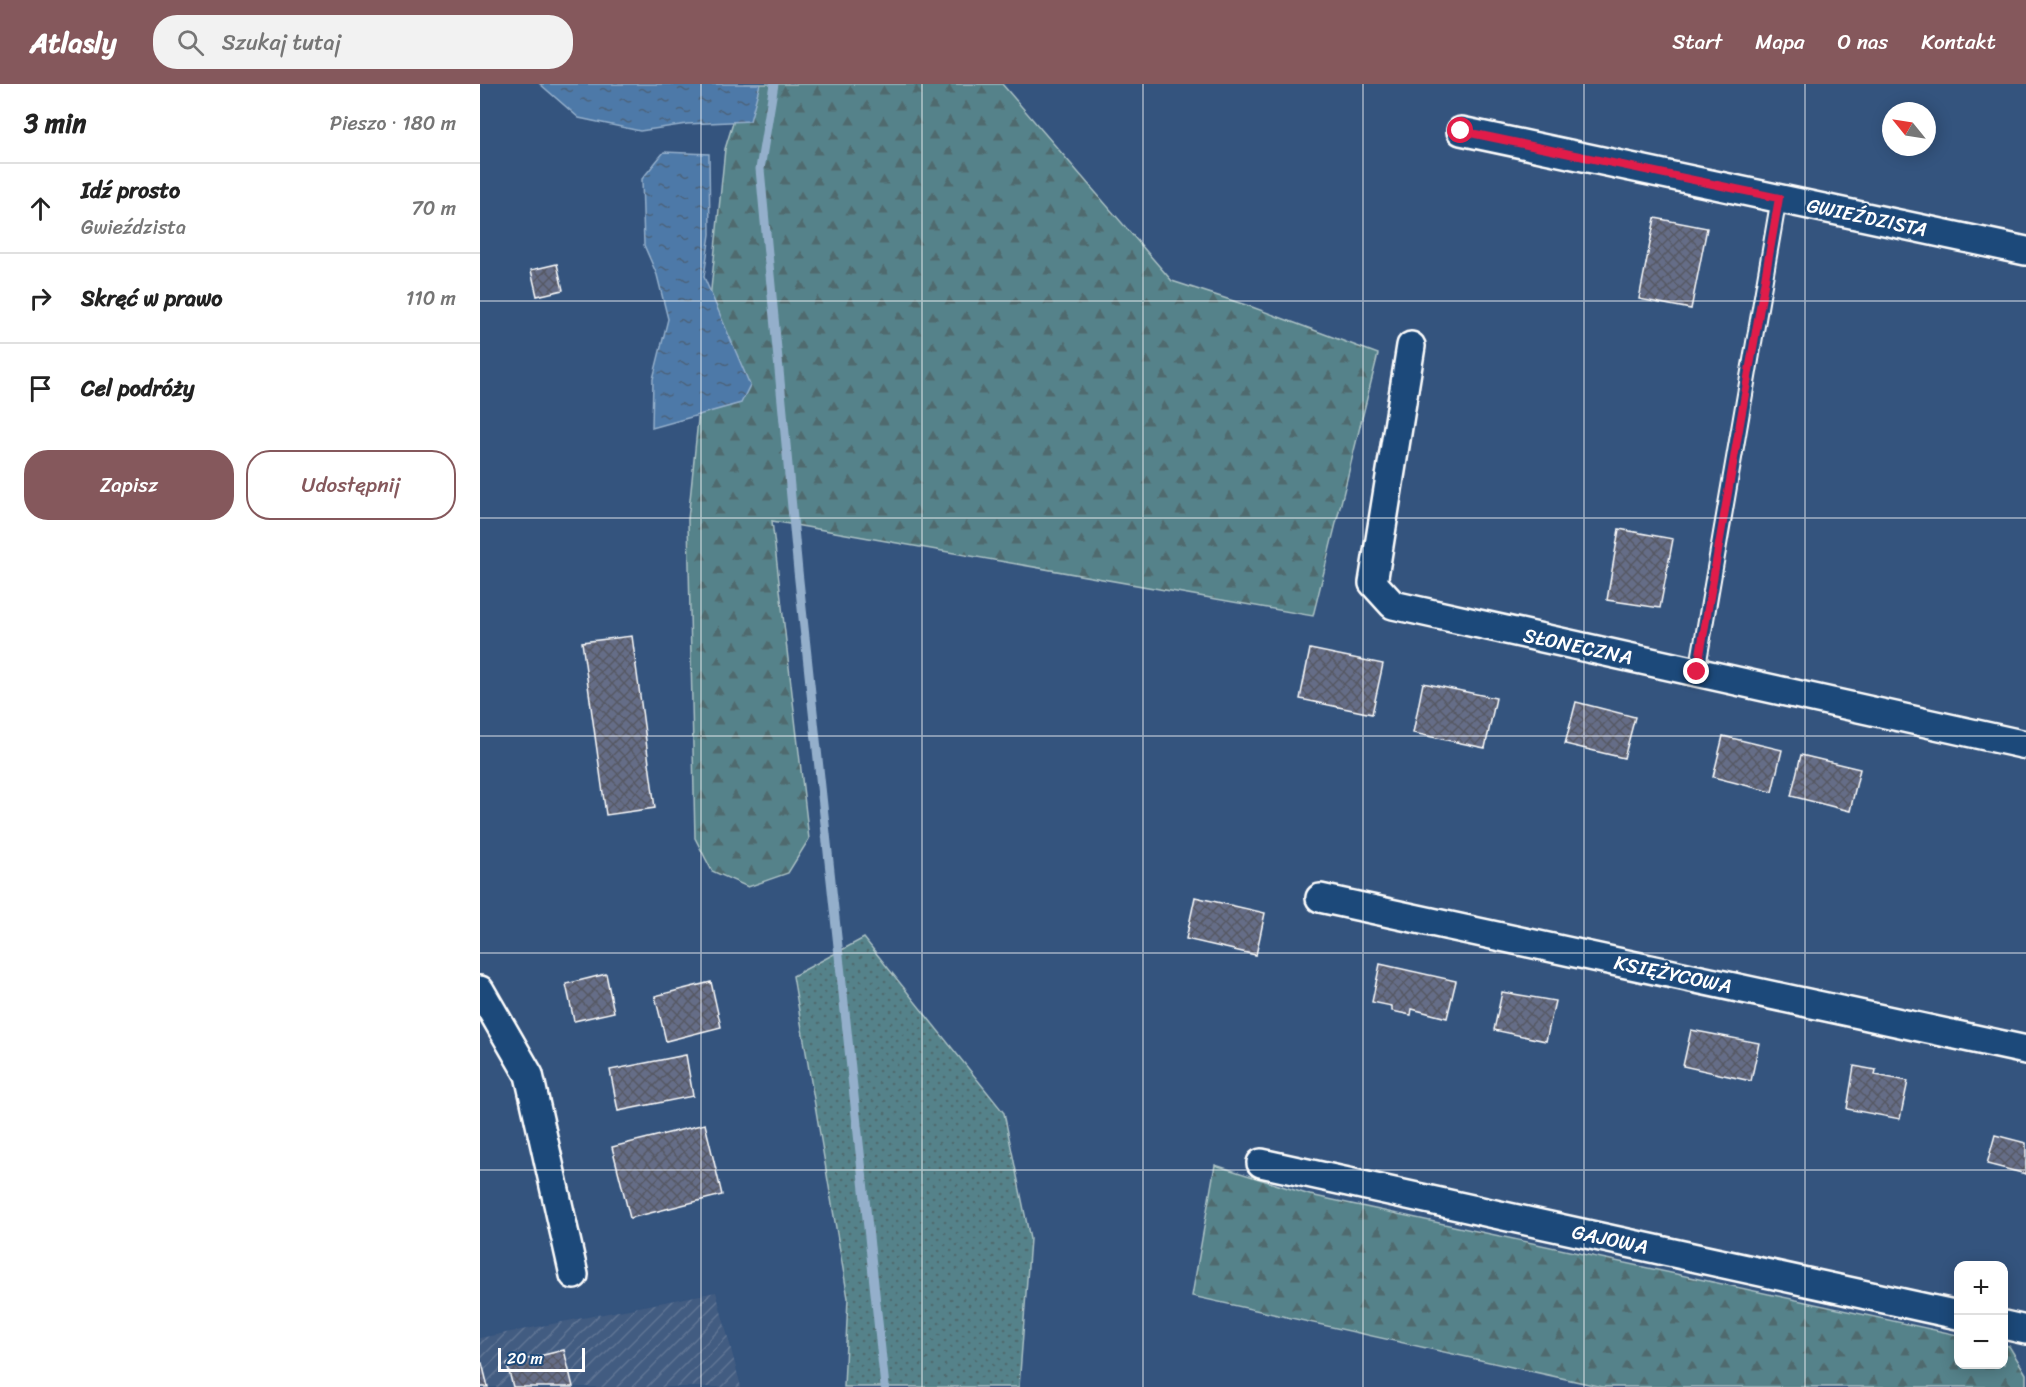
<!DOCTYPE html>
<html lang="pl">
<head>
<meta charset="utf-8">
<style>
	body { margin:0; font-family:Sriracha,sans-serif; background:#f2f2f2; color:#222 }
	.controls { position:absolute; right:18px; bottom:18px; display:grid; overflow:hidden; border-radius:12px; box-shadow:0 3px 15px #0003 }
	.controls button { width:54px; height:54px; display:grid; place-items:center; padding:0; border:0; border-bottom:2px solid #e0e0e0; background:#fff; color:#222; font:30px sans-serif }
	.compass { position:absolute; left:1402px; top:18px; width:54px; height:54px; border-radius:50%; background:#fff; box-shadow:0 3px 15px #0003; rotate:300deg }
	.scale { position:absolute; left:18px; bottom:15px; width:87px; box-sizing:border-box; padding-left:6px; border:3px solid #fff; border-top:0; font-size:16px; line-height:21px; white-space:nowrap; color:#fff; -webkit-text-stroke:4px #1f4a7a; paint-order:stroke }
	.stop { position:absolute; width:18px; height:18px; margin:-14px; border:4px solid #e11d48; border-radius:50%; background:#fff }
	.stop.end { background:#e11d48; border-color:#fff; box-shadow:0 2px 6px #0008 }
	.list { margin:0; padding:0; list-style:none }
	h2 { display:flex; justify-content:space-between; align-items:center; height:78px; margin:0; padding:0 24px; font-size:26px }
	h2 small { font-size:20px; font-weight:400; color:#767676 }
	.list li { display:grid; grid-template-columns:39px 1fr auto; gap:18px; align-items:center; box-sizing:border-box; height:90px; padding:0 24px; border-top:2px solid #e0e0e0 }
	.list b { display:block; font-size:22px; white-space:nowrap }
	.list p { margin:0; font-size:20px; white-space:nowrap; color:#767676 }
	.list em { font-size:20px; font-style:normal; color:#767676 }
	.actions { display:flex; gap:12px; padding:18px 24px }
	.actions a { flex:1; padding:14px 0; border:2px solid #85585c; border-radius:24px; text-align:center; font-size:21px; color:#85585c }
	.actions .main { background:#85585c; color:#fff }
	.icon { flex:none; width:33px; height:33px; fill:none; stroke:currentColor; stroke-width:2; stroke-linecap:round; stroke-linejoin:round }
	.map { position:relative; flex:none; width:1546px; height:1303px; overflow:hidden }
	header { display:flex; align-items:center; gap:36px; box-sizing:border-box; height:84px; padding:0 30px; background:#85585c; color:#fff }
	header strong { font-size:28px }
	nav { display:flex; gap:33px; margin-inline-start:auto; font-size:21px }
	.search { width:420px; height:54px; background:#f2f2f2; display:flex; align-items:center; gap:15px; box-sizing:border-box; padding:0 21px; border-radius:24px; color:#767676; font-size:22px }
	main { display:flex }
	aside { flex:1; background:#fff }
	.map>svg:first-child { display:block }
	.industrial { fill:url(#industrial-furrows) }
	.grass { fill:url(#grass-dots); stroke:#aac0c4; stroke-width:1.5 }
	.forest { fill:url(#forest-firs); stroke:#aac0c4; stroke-width:1.5 }
	.water { fill:url(#water-ripples); stroke:#94afcb; stroke-width:1.5 }
	.lines { fill:none; stroke-linecap:round; stroke-linejoin:round }
	.stream { stroke:#94afcb; stroke-width:9 }
	.building { fill:url(#building-cross-hatch); stroke:#fff; stroke-width:1.5 }
	.service-casing { stroke:#fff; stroke-width:18 }
	.minor-casing { stroke:#fff; stroke-width:32 }
	.service { stroke:#1f4a7a; stroke-width:14 }
	.minor { stroke:#1f4a7a; stroke-width:27 }
	.route { stroke:#e11d48; stroke-width:8 }
	.grid { fill:none; stroke:#fff; stroke-width:1.5; stroke-opacity:0.55 }
	.labels { text-anchor:middle; stroke-width:4.5; stroke-linejoin:round; paint-order:stroke }
	.street-label { font-size:20px; fill:#fff; stroke:#1f4a7a }
</style>
</head>
<body>
<header>
<strong>Atlasly</strong>
<div class="search"><svg class="icon" aria-label="search" viewBox="0 0 24 24"><circle cx="10" cy="10" r="6"/><path d="M15 15l6 6"/></svg>Szukaj tutaj</div>
<nav><a>Start</a><a>Mapa</a><a>O nas</a><a>Kontakt</a></nav>
</header>
<main>
<aside>
<h2>3 min<small>Pieszo · 180 m</small></h2>
<ul class="list">
<li><svg class="icon" aria-label="ahead" viewBox="0 0 24 24"><path d="M12 20V5M6 11l6-6 6 6"/></svg><div><b>Idź prosto</b><p>Gwieździsta</p></div><em>70 m</em></li>
<li><svg class="icon" aria-label="right" viewBox="0 0 24 24"><path d="M7 20v-9h11M14 6l5 5-5 5"/></svg><div><b>Skręć w prawo</b></div><em>110 m</em></li>
<li><svg class="icon" aria-label="arrive" viewBox="0 0 24 24"><path d="M6 21V4h12l-3 4 3 4H6"/></svg><div><b>Cel podróży</b></div></li>
</ul>
<div class="actions"><a class="main">Zapisz</a><a>Udostępnij</a></div>
</aside>
<div class="map">
<svg width="1546" height="1303" viewBox="0 0 1546 1303">
	<defs>
		<pattern id="industrial-furrows" width="10" height="10" patternUnits="userSpaceOnUse" patternTransform="scale(1.5)"><rect width="10" height="10" fill="#435c81"/><path d="M-1 1l2-2M0 10L10 0M9 11l2-2" fill="none" stroke="#5f7494"/></pattern>
		<pattern id="grass-dots" width="8" height="8" patternUnits="userSpaceOnUse" patternTransform="scale(1.5)"><rect width="8" height="8" fill="#54828a"/><path d="M2 2h.1M6 6h.1" fill="none" stroke="#506a6e" stroke-width="1.8" stroke-linecap="round"/></pattern>
		<pattern id="forest-firs" width="22" height="20" patternUnits="userSpaceOnUse" patternTransform="scale(1.5)"><rect width="22" height="20" fill="#54828a"/><path d="M5 1l3.5 6h-7zM16 11l3.5 6h-7z" fill="#506a6e"/></pattern>
		<pattern id="water-ripples" width="26" height="14" patternUnits="userSpaceOnUse" patternTransform="scale(1.5)"><rect width="26" height="14" fill="#4d79a8"/><path d="M2 4q2-2 4 0t4 0M15 11q2-2 4 0t4 0" fill="none" stroke="#4c627a"/></pattern>
		<pattern id="building-cross-hatch" width="8" height="8" patternUnits="userSpaceOnUse" patternTransform="scale(1.5)"><rect width="8" height="8" fill="#656d87"/><path d="M0 0l8 8M0 8l8-8" fill="none" stroke="#565964"/></pattern>
	</defs>
	<rect width="100%" height="100%" fill="#34547e"/>
	<filter id="ink" filterUnits="userSpaceOnUse"><feTurbulence type="fractalNoise" baseFrequency=".0167" numOctaves="2"/><feDisplacementMap in="SourceGraphic" scale="12" xChannelSelector="R" yChannelSelector="G"/><feConvolveMatrix kernelMatrix="1 2 1 2 8 2 1 2 1" color-interpolation-filters="sRGB"/></filter>
	<g filter="url(#ink)">
		<!-- industrial -->
		<path class="industrial" d="M236,1208L261,1303H0V1254Z"/>
		<!-- grass -->
		<path class="grass" d="M384,854L524,1029L550,1155L539,1303H364L368,1214L313,892Z"/>
		<!-- forest -->
		<path class="forest" d="M265,0H522L692,197L772,223L898,270L833,532L292,437L329,755L308,789L268,803L232,787L215,754L208,436L245,65Z
			M735,1081L830,1111L1478,1251V1280H1524V1261L1529,1262L1546,1290V1303H1122L712,1212Z"/>
		<!-- water -->
		<path class="water" d="M60,0H280L270,37L207,40L160,47L99,34Z
			M184,68L229,70L230,150L224,193L270,301L261,319L172,344L173,295L188,235L177,191L164,161L162,95Z"/>
		<g class="lines">
			<!-- stream -->
			<path class="stream" d="M294,0L280,85L318,487L405,1303"/>
		</g>
		<!-- building -->
		<path class="building" d="M1175,134L1227,144L1211,225L1159,215Z
			M77,180L83,206L57,212L51,186Z
			M1139,445L1193,455L1180,524L1127,516Z
			M152,552L175,724L126,731L102,558Z
			M830,565L903,580L892,630L820,615Z
			M943,599L1016,614L1005,664L933,649Z
			M1096,618L1155,633L1144,674L1085,660Z
			M1243,652L1302,666L1292,708L1233,693Z
			M1321,671L1380,685L1370,727L1311,712Z
			M715,813L785,829L776,871L706,855Z
			M900,880L976,897L967,934L932,925L931,931L912,927V922L892,918Z
			M126,890L134,928L94,937L86,900Z
			M231,898L241,943L186,957L175,912Z
			M1022,908L1075,917L1066,957L1014,946Z
			M1211,946L1279,959L1271,997L1203,982Z
			M206,971L213,1012L138,1027L130,986Z
			M1374,982L1396,986L1395,991L1428,997L1420,1035L1367,1025Z
			M225,1040L242,1111L150,1134L132,1063Z
			M1515,1051L1546,1059V1090L1507,1080Z
			M84,1266L93,1303H33L27,1280Z
			M0,1279H2L8,1303H0Z"/>
		<g class="lines">
			<defs>
				<path id="service" d="M1217,588L1299,114"/>
				<path id="minor" d="M981,47L1546,167
					M931,262L893,499L913,521L1546,661
					M840,814L1546,966
					M0,906L49,991L94,1191
					M781,1079L1478,1231
					M1524,1241L1546,1246"/>
			</defs>
			<!-- service casing -->
			<use href="#service" class="service-casing"/>
			<!-- minor casing -->
			<use href="#minor" class="minor-casing"/>
			<!-- service -->
			<use href="#service" class="service"/>
			<!-- minor -->
			<use href="#minor" class="minor"/>
		</g>
	</g>
	<g class="lines" filter="url(#ink)">
		<!-- route -->
		<path class="route" d="M981,47L1299,114L1217,588"/>
	</g>
	<!-- grid -->
	<path class="grid" d="M221,0V1303M442,0V1303M663,0V1303M883,0V1303M1104,0V1303M1325,0V1303M0,217H1546M0,434H1546M0,652H1546M0,869H1546M0,1086H1546"/>
	<g class="labels">
		<!-- street labels -->
		<g class="street-label">
			<text transform="translate(1387 133) rotate(12)" y="7">GWIEŹDZISTA</text>
			<text transform="translate(1098 562) rotate(12)" y="7">SŁONECZNA</text>
			<text transform="translate(1193 890) rotate(12)" y="7">KSIĘŻYCOWA</text>
			<text transform="translate(1130 1155) rotate(12)" y="7">GAJOWA</text>
		</g>
	</g>
</svg>
<div class="controls">
<button>+</button>
<button>−</button>
</div>
<svg class="compass" viewBox="-18 -18 36 36"><path d="M0-13l5 13h-10z" fill="#e53935"/><path d="M0 13l5-13h-10z" fill="#767676"/></svg>
<div class="scale">20 m</div>
<div class="stop" style="left:981px;top:47px"></div>
<div class="stop end" style="left:1217px;top:588px"></div>
</div>
</main>
</body>
</html>
